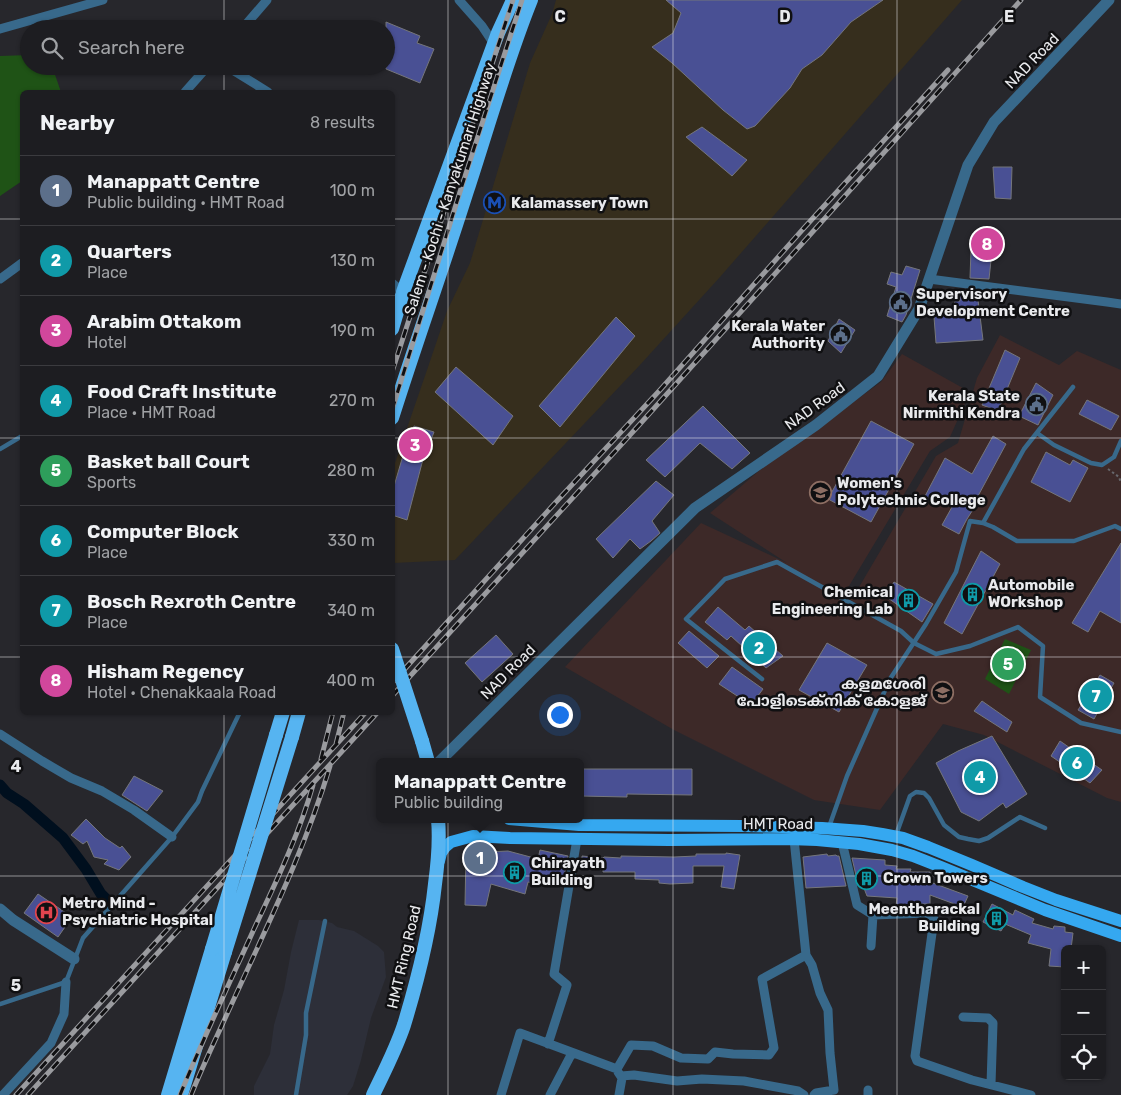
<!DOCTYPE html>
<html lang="en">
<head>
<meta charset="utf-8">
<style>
	body { margin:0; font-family:Rubik,"Noto Sans Malayalam",sans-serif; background:#25262a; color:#f1f3f6 }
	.controls { position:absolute; right:15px; bottom:15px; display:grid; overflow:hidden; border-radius:8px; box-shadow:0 1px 4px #0004 }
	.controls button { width:45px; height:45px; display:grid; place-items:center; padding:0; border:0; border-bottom:1px solid #3b3b3f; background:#1d1d21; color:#f1f3f6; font:25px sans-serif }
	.you { position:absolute; left:559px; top:714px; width:18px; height:18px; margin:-12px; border:4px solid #fff; border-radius:50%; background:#1a73e8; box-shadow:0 0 0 8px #1a73e833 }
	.badge { display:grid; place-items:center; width:32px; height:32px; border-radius:50%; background:#bca0f2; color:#fff; font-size:16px; font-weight:700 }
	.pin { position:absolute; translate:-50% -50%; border:2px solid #fff; box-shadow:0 1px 5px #0006 }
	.popup { position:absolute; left:376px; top:758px; width:208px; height:65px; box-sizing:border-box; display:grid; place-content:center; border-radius:8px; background:#1d1d21; filter:drop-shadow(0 1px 4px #0005); font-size:16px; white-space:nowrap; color:#a0a2a5 }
	.popup b { font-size:19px; color:#f1f3f6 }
	.popup::after { content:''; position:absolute; left:50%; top:100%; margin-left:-10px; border:10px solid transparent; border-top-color:#1d1d21 }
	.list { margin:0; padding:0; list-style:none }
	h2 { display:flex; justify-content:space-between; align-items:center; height:65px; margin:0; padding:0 20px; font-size:21px }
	h2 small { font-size:16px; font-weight:400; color:#a0a2a5 }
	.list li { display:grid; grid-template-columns:32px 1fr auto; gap:15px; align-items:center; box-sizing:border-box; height:70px; padding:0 20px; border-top:1px solid #3b3b3f }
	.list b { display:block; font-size:19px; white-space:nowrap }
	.list p { margin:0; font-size:16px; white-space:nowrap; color:#a0a2a5 }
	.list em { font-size:16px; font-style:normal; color:#a0a2a5 }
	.icon { flex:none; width:28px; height:28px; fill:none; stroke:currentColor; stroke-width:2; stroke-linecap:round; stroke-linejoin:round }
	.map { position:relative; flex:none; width:1121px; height:1095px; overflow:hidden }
	.search { position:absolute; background:#1d1d21; box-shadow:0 1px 4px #0004; left:20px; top:20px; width:375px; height:55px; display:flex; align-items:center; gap:12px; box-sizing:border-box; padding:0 18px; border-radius:28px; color:#a0a2a5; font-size:19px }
	.panel { position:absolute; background:#1d1d21; box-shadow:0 1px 4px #0004; left:20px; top:90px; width:375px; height:625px; border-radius:8px }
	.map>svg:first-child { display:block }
	.built { fill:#2d2f39 }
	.industrial { fill:#362e1d }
	.education { fill:#3d2928 }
	.green { fill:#1f5316 }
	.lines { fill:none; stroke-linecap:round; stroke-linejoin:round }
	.canal { stroke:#000f1e; stroke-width:11 }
	.building { fill:#495094; stroke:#75767b }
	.path { stroke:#67676c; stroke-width:2; stroke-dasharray:2.5 2.5; stroke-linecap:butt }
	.service { stroke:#38698b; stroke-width:4.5 }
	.minor { stroke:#38698b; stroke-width:9 }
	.tertiary { stroke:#38698b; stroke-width:11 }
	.primary { stroke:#35a8f0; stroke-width:12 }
	.trunk { stroke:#56b4f1; stroke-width:14 }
	.rail-casing { stroke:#9a9b9f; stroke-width:5 }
	.rail { stroke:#101012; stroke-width:3; stroke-dasharray:9; stroke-linecap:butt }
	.trunk-bridge { stroke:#56b4f1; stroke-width:14 }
	.grid { fill:none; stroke:#e9eaed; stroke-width:1; stroke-opacity:0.55 }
	.labels { text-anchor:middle; stroke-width:5; stroke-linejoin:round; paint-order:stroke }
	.street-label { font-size:15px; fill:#e9eaed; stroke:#101012 }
	.poi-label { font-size:15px; font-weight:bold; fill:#e9eaed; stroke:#101012; text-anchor:start }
	.grid-label { font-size:16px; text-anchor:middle; font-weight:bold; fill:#e9eaed; stroke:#101012; stroke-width:5; stroke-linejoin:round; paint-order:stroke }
</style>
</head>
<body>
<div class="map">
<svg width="1121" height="1095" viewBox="0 0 1121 1095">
	<rect width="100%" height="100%" fill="#27272c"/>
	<!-- built -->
	<path class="built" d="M299,920H319L332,923L337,927L354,931L378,946L384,952L386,977L371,1018L361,1060L353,1086L347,1095H254V1086L270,1054L274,1025L284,990L291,952Z"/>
	<!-- industrial -->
	<path class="industrial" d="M556,0H962L720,277L639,366L455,560L393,563V469L427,370L447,311L470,263L530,63L552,14Z"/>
	<!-- education -->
	<path class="education" d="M1000,335L1059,365L1077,351L1121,370V802L1107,798L984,735L943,724L880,810L814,800L674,730L565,667L701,523L787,563L710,513L760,470L881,382L902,354L970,392L950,437L930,451L846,591L855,594L936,456L958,443L977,378Z"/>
	<!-- green -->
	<path class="green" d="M29,55V66H52L61,92H22V181L0,196V56Z
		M1005,639L1031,650L1009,694L985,679Z"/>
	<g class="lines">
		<!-- canal -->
		<path class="canal" d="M0,785L7,793L24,804L63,838L86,869L101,894L108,901"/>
	</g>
	<!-- building -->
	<path class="building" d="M666,0H883L851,22L822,55L802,69L790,88L755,126L747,129L723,110L672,63L652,47L673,33L681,13Z
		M386,22L420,36L417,43L434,49L420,83L386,69Z
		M702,127L747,160L732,176L686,137Z
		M993,167H1012L1011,199L995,198Z
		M971,250L992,251L989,279L970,278Z
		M906,266L920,270L906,315L902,322L887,316L896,287L887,284L891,272L902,275Z
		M969,290L977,292L983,340L936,343L934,317L942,315V308L953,307L955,301H960V291Z
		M616,317L635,336L560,427L539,406Z
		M839,319L855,330L841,353L828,341Z
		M1005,350L1020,358L998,411L982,405Z
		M456,367L513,416L493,445L435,392Z
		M1036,383L1053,395L1038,425L1019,416Z
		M1087,400L1119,416L1111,430L1079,414Z
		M703,406L750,453L732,469L700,443L665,477L646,460Z
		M871,421L914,444L871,522L828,499Z
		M414,426L434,432L422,463L407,520L392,515V493L402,459Z
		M993,436L1006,444L978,496L981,497L967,519L959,534L942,525L952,507L923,500L945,458L972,474Z
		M1046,452L1070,465L1073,460L1088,468L1070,502L1031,482Z
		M656,481L674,495L652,521L660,533L651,541L640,549L630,539L613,558L596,539Z
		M1121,543V623L1100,611L1088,632L1072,623Z
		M981,551L1000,564L962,634L944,623Z
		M894,582L933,604L922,622L885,596Z
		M718,607L745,630L749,626L783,656L766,668L731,636L727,640L705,622Z
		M689,631L719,656L707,668L678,643Z
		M496,635L513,654L482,682L465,663Z
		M827,643L867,665L839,712L799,690Z
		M732,667L763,689L751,705L719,684Z
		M1100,675L1114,683L1094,719L1078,710Z
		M982,701L1012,722L1007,732L974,711Z
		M992,736L1027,794L1006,808L1003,803L979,821L961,812L936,763L958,751Z
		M1060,741L1102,770L1090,783L1051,756Z
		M580,769H692V795L627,794V797L580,796Z
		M134,776L163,791L147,811L122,795Z
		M86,819L105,838L120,848L122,846L131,857L119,870L104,864L108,860L94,857L87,841L83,844L71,835Z
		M540,850L568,856L563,882L546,879L545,885L528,882L525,894L491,884L486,906L465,905L466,853L508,851L538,859Z
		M726,853L740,855L734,889L721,887L724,866H693V883L670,884L659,883V880L635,879V872H603V869L579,866L580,859H582V856L603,858L604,857L621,858V856L674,857L696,856V854H726Z
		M827,854L828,856L836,855L837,856H839L846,886L806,888L803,857Z
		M852,858L885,860V865L897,866L896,869H911L910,872H930V882L968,896L963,907L930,895V904H909V907L896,906L897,898L867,896L862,883L858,884Z
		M38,894L72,917L58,937L24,913Z
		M992,904L1013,915L1015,910L1034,919L1032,923L1053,929L1054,926L1065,927V932L1073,933L1071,949H1065V967L1049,966L1051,949L1028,943L1031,935L1005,924L1001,931L983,922Z"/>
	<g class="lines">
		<!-- path -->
		<path class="path" d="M1108,469L1119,477L1121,483"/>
		<!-- service -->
		<path class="service" d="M1037,433L1054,445L1091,463L1102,465L1114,457L1121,441
			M0,449L22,436
			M983,523L1024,449L1073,387
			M762,679L686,619L725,579L777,562L901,631L914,643L936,654L970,646L1018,627L1043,646L1040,697L1081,723L1121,732
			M829,827L847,776L890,679L926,624L956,572L970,521L983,523L993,527L1017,541H1074L1115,526L1121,529
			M896,835L910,796L916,792L924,793L929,798L944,825L959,837L968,839L979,841L988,838L1020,817L1045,828
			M0,1004L66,982L83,938L172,837L198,802L202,791L240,712
			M296,1095L306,1035V1013L325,921"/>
		<!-- minor -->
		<path class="minor" d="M459,0L482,26L494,44
			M0,29L103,0
			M242,29L267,0
			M226,66L268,92
			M185,92L208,66
			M0,279L22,263
			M929,279L1107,302L1121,304
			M392,283L403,292
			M0,734L42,761L71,778L102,791L134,810L172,837
			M842,842L857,905L873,915L927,913L934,919L915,1056L917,1061L972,1080L1031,1095
			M871,946L873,915
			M806,955L812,965L820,993L828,1010L830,1053L834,1090L816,1093L814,1095
			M963,1017L988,1018L993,1023L991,1084
			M548,1044L567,985L554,974L577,839
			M618,1072L622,1078L619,1095
			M621,1076L634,1075L677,1081L702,1079L744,1081L798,1091L804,1095
			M3,1095L51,1043L64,1014L66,982
			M501,1095L520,1033L617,1069L631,1045L653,1046L681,1058L708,1059L715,1052L733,1054L769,1055L774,1048L762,979L806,955L794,839
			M550,1095L572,1053
			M868,1095V1090"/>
		<!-- tertiary -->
		<path class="tertiary" d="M439,762L695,508L816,425L878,376L919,309L968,165L994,122L1109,0
			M0,909L13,920L74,959"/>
		<!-- primary -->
		<path class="primary" d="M509,819L579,825L742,826L822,828L863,831L882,834L903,838L928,847L972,865L1023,887L1056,900L1121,921
			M439,861L441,853L445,847L451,842L473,836L510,838L669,840L789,839L817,840L859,844L892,850L913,856L941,867L1045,910L1121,936"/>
		<!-- trunk -->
		<path class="trunk" d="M392,329L403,292L498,33L513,0
			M392,418C416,342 443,267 467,191C488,127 506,62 531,0
			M276,735L283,712
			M292,737L299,712
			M422,741L428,762
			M168,1095L212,949
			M181,1095L225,952
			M373,1095C384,1072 396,1049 404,1025C418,979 430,932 435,884C438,862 440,841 438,819"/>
		<defs>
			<path id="rail" d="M392,372L476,113L513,0
				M392,410L459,195L522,0
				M392,683L556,502L660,390L804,228L948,70
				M392,696L640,424L1021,0
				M336,744L344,712
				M321,759L333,712
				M16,1095L366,712
				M28,1095L378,712
				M180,1095C203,1039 229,984 254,929C276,882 299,835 313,785
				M191,1095C204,1063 219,1032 233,1001C268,924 306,847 330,766"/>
		</defs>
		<!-- rail casing -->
		<use href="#rail" class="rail-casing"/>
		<!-- rail -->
		<use href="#rail" class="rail"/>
		<!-- trunk-bridge -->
		<path class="trunk-bridge" d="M392,649L422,741
			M212,949L276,735
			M225,952L292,737"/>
	</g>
	<!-- grid -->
	<path class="grid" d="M224,0V29M448,0V1095M673,0V1095M897,0V1095M224,66V92M0,219H22M392,219H1121M0,438H22M392,438H1121M0,657H22M392,657H1121M224,712V1095M0,876H1121"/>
	<!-- icons -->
	<defs>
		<symbol id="metro-ring" viewBox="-11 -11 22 22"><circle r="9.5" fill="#101012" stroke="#1a4fb4" stroke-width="1.5"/><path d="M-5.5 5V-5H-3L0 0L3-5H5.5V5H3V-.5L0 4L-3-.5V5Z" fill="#1a4fb4"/></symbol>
		<symbol id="civic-ring" viewBox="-11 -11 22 22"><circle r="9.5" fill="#101012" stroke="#5c6f8a" stroke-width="1.5"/><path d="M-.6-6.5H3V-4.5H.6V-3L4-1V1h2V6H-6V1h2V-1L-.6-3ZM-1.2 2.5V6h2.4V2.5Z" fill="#5c6f8a"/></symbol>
		<symbol id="university-ring" viewBox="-11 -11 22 22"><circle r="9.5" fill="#101012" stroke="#8d6e63" stroke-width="1.5"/><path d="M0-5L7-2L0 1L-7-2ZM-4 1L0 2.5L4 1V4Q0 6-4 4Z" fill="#8d6e63"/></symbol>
		<symbol id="building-ring" viewBox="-11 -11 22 22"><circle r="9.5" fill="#101012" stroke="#0f9aa8" stroke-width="1.5"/><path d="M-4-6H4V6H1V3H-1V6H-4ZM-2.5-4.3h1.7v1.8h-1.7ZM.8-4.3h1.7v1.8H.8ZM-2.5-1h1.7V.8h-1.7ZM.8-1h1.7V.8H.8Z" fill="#0f9aa8"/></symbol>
		<symbol id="hospital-ring" viewBox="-11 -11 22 22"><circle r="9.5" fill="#101012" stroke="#e0444e" stroke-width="1.5"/><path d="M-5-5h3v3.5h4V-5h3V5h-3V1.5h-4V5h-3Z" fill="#e0444e"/></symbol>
	</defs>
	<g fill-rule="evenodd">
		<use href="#metro-ring" x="482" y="190" width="25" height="25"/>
		<use href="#civic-ring" x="888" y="290" width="25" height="25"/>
		<use href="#civic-ring" x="828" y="322" width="25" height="25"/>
		<use href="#civic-ring" x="1024" y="392" width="25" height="25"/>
		<use href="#university-ring" x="808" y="480" width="25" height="25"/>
		<use href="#building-ring" x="960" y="582" width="25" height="25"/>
		<use href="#building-ring" x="896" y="588" width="25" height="25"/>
		<use href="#university-ring" x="930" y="680" width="25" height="25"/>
		<use href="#building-ring" x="502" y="860" width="25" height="25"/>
		<use href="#building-ring" x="854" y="866" width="25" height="25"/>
		<use href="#hospital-ring" x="34" y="900" width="25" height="25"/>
		<use href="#building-ring" x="984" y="906" width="25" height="25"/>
	</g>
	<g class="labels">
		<!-- street labels -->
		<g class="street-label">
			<text transform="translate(1032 61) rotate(-46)" y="5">NAD Road</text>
			<text transform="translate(450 189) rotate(-72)" y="5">Salem - Kochi - Kanyakumari Highway</text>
			<text transform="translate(815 406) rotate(-36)" y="5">NAD Road</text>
			<text transform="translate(508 672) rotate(-45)" y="5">NAD Road</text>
			<text x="778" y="829">HMT Road</text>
			<text transform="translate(404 957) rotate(-77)" y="5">HMT Ring Road</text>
		</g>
		<!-- poi labels -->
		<g class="poi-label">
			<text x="511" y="208">Kalamassery Town</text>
			<text x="916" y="299">Supervisory<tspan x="916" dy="17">Development Centre</tspan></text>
			<text x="825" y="331" text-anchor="end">Kerala Water<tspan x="825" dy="17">Authority</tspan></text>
			<text x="1020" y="401" text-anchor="end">Kerala State<tspan x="1020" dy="17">Nirmithi Kendra</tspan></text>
			<text x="837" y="488">Women's<tspan x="837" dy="17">Polytechnic College</tspan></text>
			<text x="988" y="590">Automobile<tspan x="988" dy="17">WOrkshop</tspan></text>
			<text x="893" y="597" text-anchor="end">Chemical<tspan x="893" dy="17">Engineering Lab</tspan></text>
			<text x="926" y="689" text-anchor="end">കളമശേരി<tspan x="926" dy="17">പോളിടെക്നിക് കോളജ്</tspan></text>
			<text x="531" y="868">Chirayath<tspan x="531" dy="17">Building</tspan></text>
			<text x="883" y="883">Crown Towers</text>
			<text x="62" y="908">Metro Mind -<tspan x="62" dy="17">Psychiatric Hospital</tspan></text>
			<text x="980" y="914" text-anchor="end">Meentharackal<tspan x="980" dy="17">Building</tspan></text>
		</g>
	</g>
	<g class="grid-label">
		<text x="560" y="22">C</text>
		<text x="785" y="22">D</text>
		<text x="1009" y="22">E</text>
		<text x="16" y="772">4</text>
		<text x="16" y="991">5</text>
	</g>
</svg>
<div class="controls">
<button>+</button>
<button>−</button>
<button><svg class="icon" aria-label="locate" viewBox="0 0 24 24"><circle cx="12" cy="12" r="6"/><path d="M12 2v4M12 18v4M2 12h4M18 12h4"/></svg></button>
</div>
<div class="you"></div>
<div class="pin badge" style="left:480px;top:858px;background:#5c6f8a">1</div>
<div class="popup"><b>Manappatt Centre</b>Public building</div>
<div class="pin badge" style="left:759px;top:648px;background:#0f9aa8">2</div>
<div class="pin badge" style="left:415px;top:445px;background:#d1479c">3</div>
<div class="pin badge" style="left:980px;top:777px;background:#0f9aa8">4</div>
<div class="pin badge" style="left:1008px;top:664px;background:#2e9e5b">5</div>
<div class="pin badge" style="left:1077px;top:763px;background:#0f9aa8">6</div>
<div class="pin badge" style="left:1096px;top:696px;background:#0f9aa8">7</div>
<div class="pin badge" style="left:987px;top:244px;background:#d1479c">8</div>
<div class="search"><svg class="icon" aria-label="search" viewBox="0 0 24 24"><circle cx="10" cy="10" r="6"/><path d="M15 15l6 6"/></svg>Search here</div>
<section class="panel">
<h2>Nearby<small>8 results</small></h2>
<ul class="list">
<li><span class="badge" style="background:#5c6f8a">1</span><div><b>Manappatt Centre</b><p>Public building · HMT Road</p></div><em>100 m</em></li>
<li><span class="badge" style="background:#0f9aa8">2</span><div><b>Quarters</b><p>Place</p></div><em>130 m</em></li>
<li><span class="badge" style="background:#d1479c">3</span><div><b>Arabim Ottakom</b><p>Hotel</p></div><em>190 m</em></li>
<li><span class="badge" style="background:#0f9aa8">4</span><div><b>Food Craft Institute</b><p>Place · HMT Road</p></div><em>270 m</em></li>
<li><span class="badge" style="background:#2e9e5b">5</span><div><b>Basket ball Court</b><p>Sports</p></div><em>280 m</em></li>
<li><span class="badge" style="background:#0f9aa8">6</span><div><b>Computer Block</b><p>Place</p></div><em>330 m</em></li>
<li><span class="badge" style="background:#0f9aa8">7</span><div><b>Bosch Rexroth Centre</b><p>Place</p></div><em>340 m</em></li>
<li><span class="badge" style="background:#d1479c">8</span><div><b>Hisham Regency</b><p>Hotel · Chenakkaala Road</p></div><em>400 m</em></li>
</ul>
</section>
</div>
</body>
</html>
